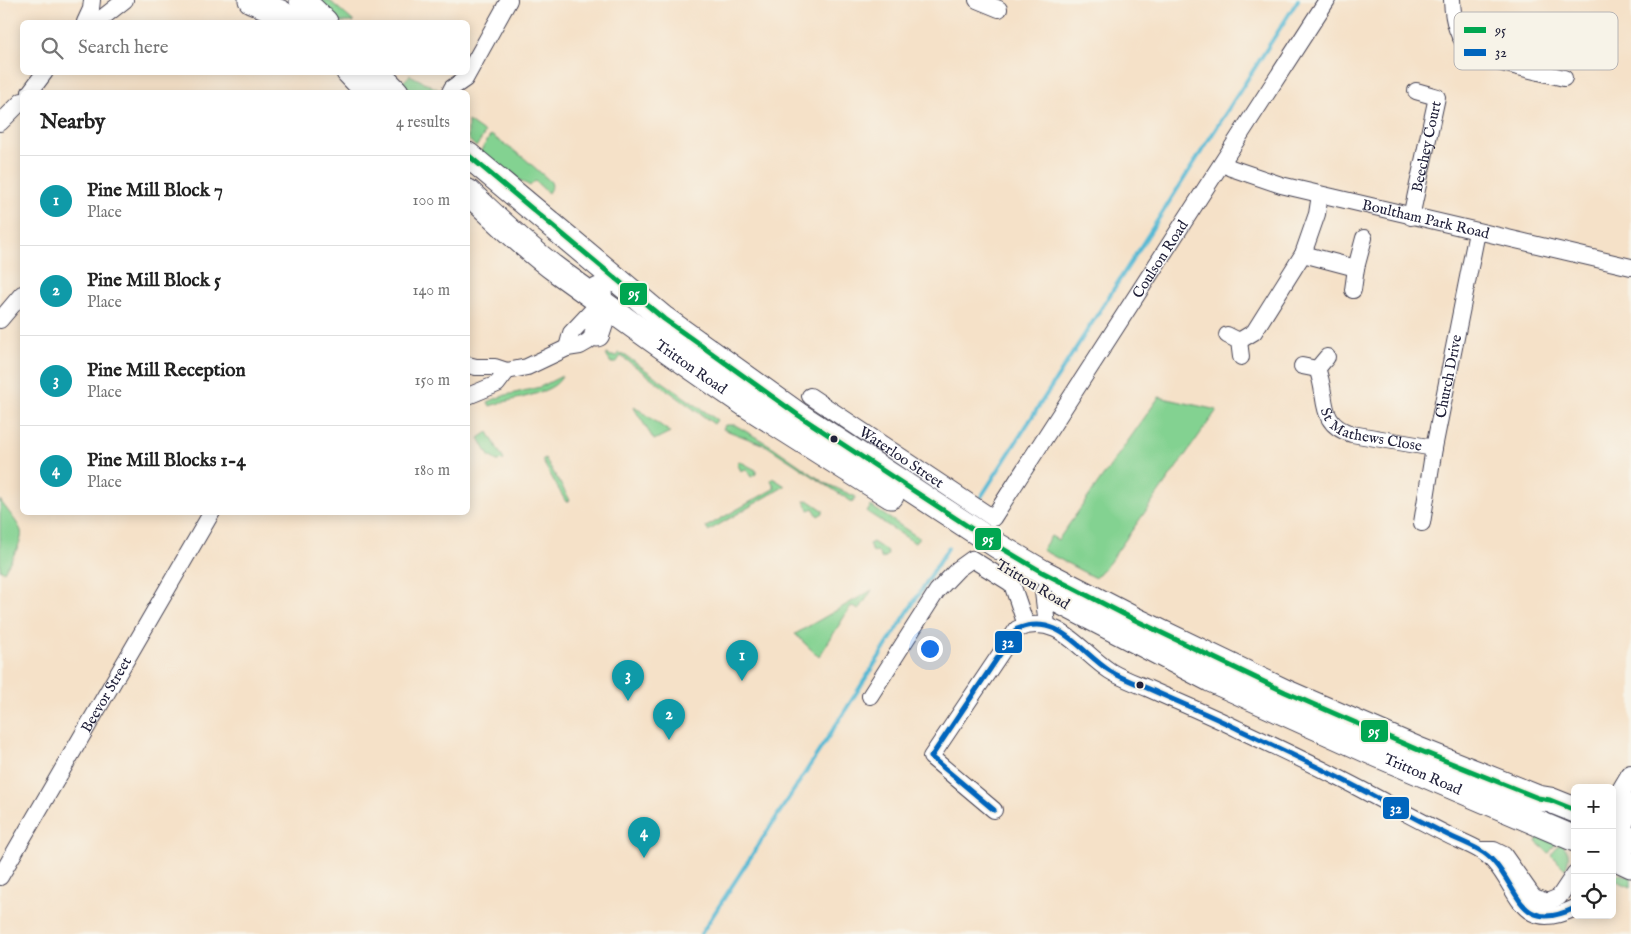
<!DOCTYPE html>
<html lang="en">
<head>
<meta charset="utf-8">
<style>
	body { margin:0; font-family:"IM FELL English",serif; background:#f2f2f2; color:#222 }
	.controls { position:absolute; right:15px; bottom:15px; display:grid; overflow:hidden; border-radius:8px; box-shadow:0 2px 12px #0003 }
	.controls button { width:45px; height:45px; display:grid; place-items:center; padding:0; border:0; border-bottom:1px solid #e0e0e0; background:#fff; color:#222; font:25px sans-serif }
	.you { position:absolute; left:929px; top:648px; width:18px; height:18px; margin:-12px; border:4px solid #fff; border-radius:50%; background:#1a73e8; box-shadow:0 0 0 8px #1a73e833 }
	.badge { display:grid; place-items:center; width:32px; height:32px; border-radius:50%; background:#0b8043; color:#fff; font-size:16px; font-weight:700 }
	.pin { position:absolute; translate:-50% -41px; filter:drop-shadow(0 1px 2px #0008) }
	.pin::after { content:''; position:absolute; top:26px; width:18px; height:15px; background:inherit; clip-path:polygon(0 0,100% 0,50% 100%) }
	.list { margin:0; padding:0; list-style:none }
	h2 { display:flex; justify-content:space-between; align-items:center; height:65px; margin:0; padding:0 20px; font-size:21px }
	h2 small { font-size:16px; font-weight:400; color:#767676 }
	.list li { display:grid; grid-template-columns:32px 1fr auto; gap:15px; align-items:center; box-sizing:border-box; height:90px; padding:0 20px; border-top:1px solid #e0e0e0 }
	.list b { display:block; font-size:19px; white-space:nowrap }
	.list p { margin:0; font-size:16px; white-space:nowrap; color:#767676 }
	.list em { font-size:16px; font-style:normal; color:#767676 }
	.icon { flex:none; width:28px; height:28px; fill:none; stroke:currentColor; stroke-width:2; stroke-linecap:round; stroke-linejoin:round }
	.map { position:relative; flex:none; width:1631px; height:934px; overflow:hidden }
	.search { position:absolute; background:#fff; box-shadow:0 2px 12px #0003; left:20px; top:20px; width:450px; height:55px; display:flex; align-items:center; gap:12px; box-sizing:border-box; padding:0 18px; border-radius:8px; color:#767676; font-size:19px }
	.panel { position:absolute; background:#fff; box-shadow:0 2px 12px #0003; left:20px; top:90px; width:450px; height:425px; border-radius:8px }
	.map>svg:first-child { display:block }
	.green { fill:#83d291; stroke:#527a66 }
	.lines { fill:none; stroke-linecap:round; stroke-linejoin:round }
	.stream { stroke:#56b9d4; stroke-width:4 }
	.minor-casing { stroke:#423f50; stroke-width:18 }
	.tertiary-casing { stroke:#423f50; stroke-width:22 }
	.primary-casing { stroke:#423f50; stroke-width:27 }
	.minor { stroke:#fff; stroke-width:16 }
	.tertiary { stroke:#fff; stroke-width:20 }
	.primary { stroke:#fff; stroke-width:25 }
	.bus-1-casing { stroke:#f7f3e8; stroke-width:9 }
	.bus-2-casing { stroke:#f7f3e8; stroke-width:9 }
	.bus-1 { stroke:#00a651; stroke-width:5 }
	.bus-2 { stroke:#0065bd; stroke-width:5 }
	.bus-dot { fill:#22223b; stroke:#f7f3e8; stroke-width:2 }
	.labels { text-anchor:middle; stroke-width:4; stroke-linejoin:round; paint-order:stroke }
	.street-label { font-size:15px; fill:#22223b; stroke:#f7f3e8 }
	.key { fill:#f7f3e8; stroke:#b7b4b4; stroke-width:1 }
	.key-label { font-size:14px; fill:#22223b }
	.line-badge { stroke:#f7f3e8; stroke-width:2 }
	.badge-label { font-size:14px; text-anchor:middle; font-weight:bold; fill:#fff }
</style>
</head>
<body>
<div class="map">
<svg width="1631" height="934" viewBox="0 0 1631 934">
	<rect width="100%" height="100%" fill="#f7f3e8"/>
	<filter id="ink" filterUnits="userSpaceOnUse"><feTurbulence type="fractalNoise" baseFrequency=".02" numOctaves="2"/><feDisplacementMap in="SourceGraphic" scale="10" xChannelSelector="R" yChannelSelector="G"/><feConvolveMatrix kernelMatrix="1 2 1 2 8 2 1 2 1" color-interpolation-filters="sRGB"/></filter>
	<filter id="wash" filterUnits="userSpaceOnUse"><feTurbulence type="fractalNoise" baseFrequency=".0096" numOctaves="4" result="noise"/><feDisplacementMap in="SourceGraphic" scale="20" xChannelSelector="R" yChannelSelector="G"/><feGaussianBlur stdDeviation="1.12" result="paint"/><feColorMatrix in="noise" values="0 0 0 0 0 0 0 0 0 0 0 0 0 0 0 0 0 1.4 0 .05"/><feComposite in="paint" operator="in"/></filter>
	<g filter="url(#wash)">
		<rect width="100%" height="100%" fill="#f5e1c8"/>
		<!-- green -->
		<path class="green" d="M313,0H329L354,22H335Z
			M410,75L443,92H412L402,83Z
			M468,121L485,133L476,147L468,139Z
			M491,135L523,157L551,182L552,186L548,193L535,181L530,186L508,173L480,152Z
			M618,353L623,354L717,420L714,424L621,356L616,363H611L606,355L608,354L611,356H617Z
			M562,376C555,395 508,399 490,406L488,402L502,396L540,387Z
			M1159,397L1217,410L1109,563L1095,578L1042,550L1051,536L1058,540Z
			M635,406L638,409L670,432L654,440L634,408Z
			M725,425H735L773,447L825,483L856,497L852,502L767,446L723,429Z
			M488,432L504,460L497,461L489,456L479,438Z
			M545,458L570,500L566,502L542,460Z
			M739,461L756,470V474L751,477L746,469L741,471L737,463Z
			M773,478L785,486L708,531L706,527L775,488L771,480Z
			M0,500C5,508 18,522 21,531C24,542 9,562 4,572L0,569Z
			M808,500L823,510V513L818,516L813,508L809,510L804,501Z
			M871,506L919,538L915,543L867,512Z
			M873,542L888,552L887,556L882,559L877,551L873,552L869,544Z
			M872,590L859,610L851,606L819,657L795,634Z
			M1540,832L1558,841L1549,853L1536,842Z
			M1561,843C1570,851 1570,859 1565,869L1551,855Z
			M1612,875L1621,874L1631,877V887L1612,879Z"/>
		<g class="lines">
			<!-- stream -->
			<path class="stream" d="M981,497L1298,0
				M701,934L843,714L948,548"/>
		</g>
	</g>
	<g filter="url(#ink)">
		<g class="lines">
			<defs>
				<g id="minor">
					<path d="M977,0L999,9"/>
					<path d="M1452,0C1454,47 1472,56 1514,66C1531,70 1547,74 1564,78"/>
					<path d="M85,22L91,9L92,0"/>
					<path d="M97,22L125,0"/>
					<path d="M1541,72L1547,49"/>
					<path d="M30,92L45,72"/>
					<path d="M450,92L452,88L465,79L509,0"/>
					<path d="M0,123L22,101"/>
					<path id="s1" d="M1223,163L1231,168L1281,185L1631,267"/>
					<path id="s2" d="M1411,217L1437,97L1416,91"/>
					<path d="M1303,254L1356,268"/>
					<path d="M1353,290L1356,268L1364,238"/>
					<path d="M0,320L22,294"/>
					<path d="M1227,335L1239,341L1241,357"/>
					<path d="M1239,341L1254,332L1303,254L1317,214L1320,195"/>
					<path d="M567,348L571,333L603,299"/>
					<path d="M468,365L476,367H495L507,371L527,367L567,348L580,346L587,342L603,329"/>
					<path d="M1302,366L1317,369L1327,357"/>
					<path id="s3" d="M1317,369C1329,396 1316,424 1352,434L1434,448"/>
					<path d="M468,396L497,384L507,371"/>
					<path id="s4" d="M810,396L993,518L1327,0"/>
					<path id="s5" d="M1422,523L1434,448L1477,232"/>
					<path d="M1043,592L1047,625"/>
					<path d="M870,696L937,591L958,569L972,559L1012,584L1026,625"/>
					<path d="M994,810L931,757L1017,629C1058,612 1079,651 1110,671C1121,678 1135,683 1147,688C1178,702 1210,715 1240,730C1272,745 1304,760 1335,776C1375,796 1413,818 1452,837C1467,844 1484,850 1494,862C1520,891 1520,934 1575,908"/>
					<path d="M1482,850H1494L1504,855L1530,892L1534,897L1547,902L1559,897L1575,873"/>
					<path id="s6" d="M0,877L212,512"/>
				</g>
				<path id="tertiary" d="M1612,807L1631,775
					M1614,846L1631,804"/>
				<g id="primary">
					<path d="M251,0L281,13L293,22"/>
					<path d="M302,0L325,22"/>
					<path d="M349,72L368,92"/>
					<path d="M376,72L396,92"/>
					<path d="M468,155L664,319L798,415L998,546L1042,572L1135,620L1285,692L1416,749L1538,798L1550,800L1575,810"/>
					<path id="s7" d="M468,192C497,219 526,248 559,272C622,317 685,364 750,407C797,437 844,467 891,496"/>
					<path d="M597,334L601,322L599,290"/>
					<path id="s8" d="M1061,602L1210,679L1367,750L1575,839"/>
					<path d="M1612,830L1631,840"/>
					<path d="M1612,856L1631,865"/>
				</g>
			</defs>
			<!-- minor casing -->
			<use href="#minor" class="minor-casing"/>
			<!-- tertiary casing -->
			<use href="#tertiary" class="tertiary-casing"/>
			<!-- primary casing -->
			<use href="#primary" class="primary-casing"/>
			<!-- minor -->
			<use href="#minor" class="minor"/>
			<!-- tertiary -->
			<use href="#tertiary" class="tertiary"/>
			<!-- primary -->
			<use href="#primary" class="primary"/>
			<defs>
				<path id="bus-1" d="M468,155L664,319L798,415L998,546L1042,572L1135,620L1285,692L1416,749L1538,798L1550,800L1575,810"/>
				<path id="bus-2" d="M994,810L931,757L1017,629C1058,612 1079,651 1110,671C1121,678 1135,683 1147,688C1178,702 1210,715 1240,730C1272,745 1304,760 1335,776C1375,796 1413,818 1452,837C1467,844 1484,850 1494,862C1520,891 1520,934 1575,908"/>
			</defs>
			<!-- bus-1 casing -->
			<use href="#bus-1" class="bus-1-casing"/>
			<!-- bus-2 casing -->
			<use href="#bus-2" class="bus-2-casing"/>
			<!-- bus-1 -->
			<use href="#bus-1" class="bus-1"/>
			<!-- bus-2 -->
			<use href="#bus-2" class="bus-2"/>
		</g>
	</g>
	<!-- markers -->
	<g class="bus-dot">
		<circle cx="834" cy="439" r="4.5"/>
		<circle cx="1140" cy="685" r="4.5"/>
	</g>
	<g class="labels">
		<!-- street labels -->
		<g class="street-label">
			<text dy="5" stroke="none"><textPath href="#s2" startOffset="72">Beechey Court</textPath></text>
			<text dy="5" stroke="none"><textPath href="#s1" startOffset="211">Boultham Park Road</textPath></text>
			<text dy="5" stroke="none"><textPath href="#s4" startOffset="528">Coulson Road</textPath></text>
			<text dy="5" stroke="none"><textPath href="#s7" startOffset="284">Tritton Road</textPath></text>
			<text dy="5" stroke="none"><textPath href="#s5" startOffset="149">Church Drive</textPath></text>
			<text dy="5" stroke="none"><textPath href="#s3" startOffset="95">St Mathews Close</textPath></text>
			<text dy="5" stroke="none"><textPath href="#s4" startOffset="110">Waterloo Street</textPath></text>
			<text transform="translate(1033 584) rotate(31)" y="5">Tritton Road</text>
			<text dy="5" stroke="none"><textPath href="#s6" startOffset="211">Beevor Street</textPath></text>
			<text dy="5" stroke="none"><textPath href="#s8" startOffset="401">Tritton Road</textPath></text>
		</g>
	</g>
	<!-- legend -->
	<rect x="1454" y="12" width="164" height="58" rx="8" class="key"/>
	<rect x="1464" y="27" width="22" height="6" fill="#00a651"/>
	<rect x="1464" y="49" width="22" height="7" fill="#0065bd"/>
	<g class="key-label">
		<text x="1495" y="35">95</text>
		<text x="1495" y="57">32</text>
	</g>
	<g class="line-badge">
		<rect x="619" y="282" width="29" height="24" rx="5" fill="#00a651"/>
		<rect x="974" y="527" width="28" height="24" rx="5" fill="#00a651"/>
		<rect x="994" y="630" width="29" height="24" rx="5" fill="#0065bd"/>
		<rect x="1360" y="719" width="29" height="24" rx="5" fill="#00a651"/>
		<rect x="1382" y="796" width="28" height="24" rx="5" fill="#0065bd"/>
	</g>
	<g class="badge-label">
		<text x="634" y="298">95</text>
		<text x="988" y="544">95</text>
		<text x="1008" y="647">32</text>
		<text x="1374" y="736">95</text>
		<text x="1396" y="813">32</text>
	</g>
</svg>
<div class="controls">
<button>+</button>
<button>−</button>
<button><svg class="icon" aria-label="locate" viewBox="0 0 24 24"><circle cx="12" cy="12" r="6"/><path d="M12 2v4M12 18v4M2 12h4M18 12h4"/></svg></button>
</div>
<div class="you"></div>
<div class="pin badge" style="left:742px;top:681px;background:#0f9aa8">1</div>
<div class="pin badge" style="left:669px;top:740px;background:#0f9aa8">2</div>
<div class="pin badge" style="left:628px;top:701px;background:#0f9aa8">3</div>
<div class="pin badge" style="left:644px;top:858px;background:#0f9aa8">4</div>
<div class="search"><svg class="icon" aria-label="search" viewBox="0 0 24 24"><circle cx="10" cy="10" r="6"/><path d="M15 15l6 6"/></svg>Search here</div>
<section class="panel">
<h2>Nearby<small>4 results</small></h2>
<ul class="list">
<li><span class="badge" style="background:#0f9aa8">1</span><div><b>Pine Mill Block 7</b><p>Place</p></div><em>100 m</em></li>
<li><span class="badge" style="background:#0f9aa8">2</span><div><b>Pine Mill Block 5</b><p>Place</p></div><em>140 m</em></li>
<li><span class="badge" style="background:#0f9aa8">3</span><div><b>Pine Mill Reception</b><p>Place</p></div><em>150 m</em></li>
<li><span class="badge" style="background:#0f9aa8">4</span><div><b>Pine Mill Blocks 1-4</b><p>Place</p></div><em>180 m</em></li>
</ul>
</section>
</div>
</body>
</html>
